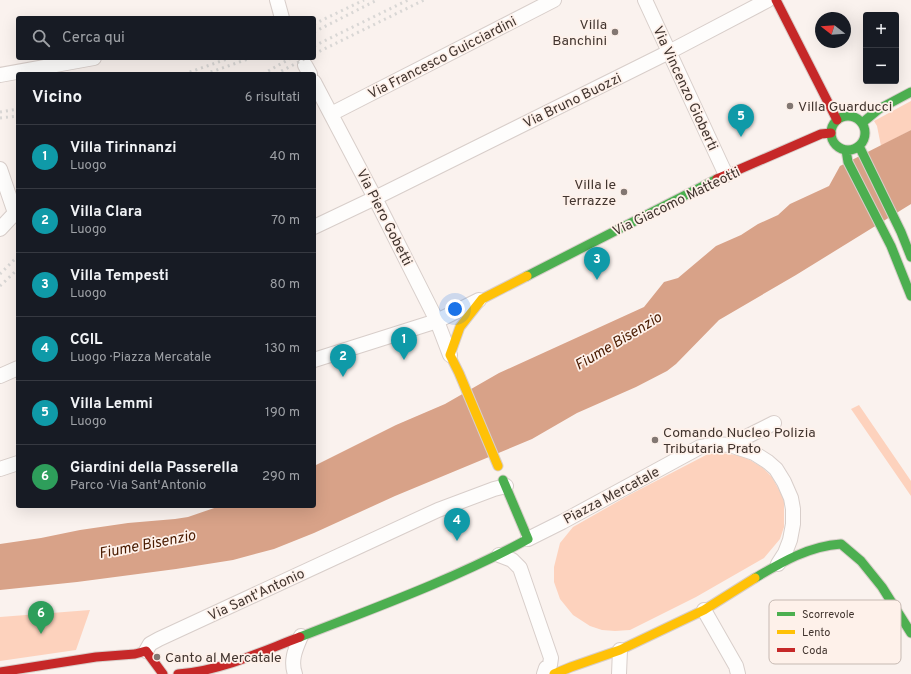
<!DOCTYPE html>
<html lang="it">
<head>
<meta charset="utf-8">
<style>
	body { margin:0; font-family:Overpass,sans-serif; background:#242831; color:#f1f3f6 }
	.controls { position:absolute; right:12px; top:12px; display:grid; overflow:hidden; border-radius:4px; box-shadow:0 4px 16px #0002 }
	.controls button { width:36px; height:36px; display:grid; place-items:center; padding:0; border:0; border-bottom:1px solid #363941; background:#171b24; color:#f1f3f6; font:20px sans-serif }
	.compass { position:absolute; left:815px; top:12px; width:36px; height:36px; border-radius:50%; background:#171b24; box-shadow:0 4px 16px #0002; rotate:287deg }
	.you { position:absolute; left:455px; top:309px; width:14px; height:14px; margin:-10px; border:3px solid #fff; border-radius:50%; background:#1a73e8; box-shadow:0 0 0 6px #1a73e833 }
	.badge { display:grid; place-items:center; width:26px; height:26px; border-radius:50%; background:#827772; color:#fff; font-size:13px; font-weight:700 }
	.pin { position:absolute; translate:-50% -33px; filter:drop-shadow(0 1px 2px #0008) }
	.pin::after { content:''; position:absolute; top:21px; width:14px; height:12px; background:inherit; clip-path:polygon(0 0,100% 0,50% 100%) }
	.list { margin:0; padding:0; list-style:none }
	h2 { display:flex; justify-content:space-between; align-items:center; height:52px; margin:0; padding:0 16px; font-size:17px }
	h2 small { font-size:13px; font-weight:400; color:#9ea1a6 }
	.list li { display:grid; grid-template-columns:26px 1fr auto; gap:12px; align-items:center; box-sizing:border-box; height:64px; padding:0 16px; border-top:1px solid #363941 }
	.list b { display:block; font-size:15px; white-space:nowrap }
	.list p { margin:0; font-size:13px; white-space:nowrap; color:#9ea1a6 }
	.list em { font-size:13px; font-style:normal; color:#9ea1a6 }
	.icon { flex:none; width:22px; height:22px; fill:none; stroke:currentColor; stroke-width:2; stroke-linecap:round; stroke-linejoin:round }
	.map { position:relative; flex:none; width:911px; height:674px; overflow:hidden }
	.search { position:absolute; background:#171b24; box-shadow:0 4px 16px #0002; left:16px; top:16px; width:300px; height:44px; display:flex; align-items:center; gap:10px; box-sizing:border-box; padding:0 14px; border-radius:4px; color:#9ea1a6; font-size:15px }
	.panel { position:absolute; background:#171b24; box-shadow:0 4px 16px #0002; left:16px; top:72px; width:300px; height:436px; border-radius:4px }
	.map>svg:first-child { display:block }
	.green { fill:#fdd2bd }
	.water { fill:#d8a288 }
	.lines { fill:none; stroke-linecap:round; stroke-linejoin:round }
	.street-casing { stroke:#d8ceca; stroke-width:16 }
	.fast-casing { stroke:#d8ceca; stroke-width:11 }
	.slow-casing { stroke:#d8ceca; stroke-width:11 }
	.jam-casing { stroke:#d8ceca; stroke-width:11 }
	.street { stroke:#fefdfc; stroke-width:14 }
	.fast { stroke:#4caf50; stroke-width:9 }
	.slow { stroke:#ffc107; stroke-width:9 }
	.jam { stroke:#c62828; stroke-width:9 }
	.rail { stroke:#d9d7d5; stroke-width:3; stroke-dasharray:2 4; stroke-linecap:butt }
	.poi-dot { fill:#827772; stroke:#fef1ea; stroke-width:1.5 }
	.labels { text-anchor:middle; stroke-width:3.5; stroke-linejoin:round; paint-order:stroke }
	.poi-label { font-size:14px; fill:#42352f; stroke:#fef1ea; text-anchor:start }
	.street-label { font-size:14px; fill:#42352f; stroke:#fef1ea }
	.water-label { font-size:15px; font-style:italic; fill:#4a1b00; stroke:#fef1ea }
	.key { fill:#fef1ea; stroke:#c6b9b2; stroke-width:1 }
	.key-label { font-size:11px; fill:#42352f }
</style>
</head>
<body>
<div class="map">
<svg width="911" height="674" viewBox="0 0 911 674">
	<rect width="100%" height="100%" fill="#faf2ee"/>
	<!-- green -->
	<path class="green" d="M911,101V130L881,146L877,126L874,121Z
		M859,405L911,481V496L851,409Z
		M721,453L737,455L750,460L763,468L772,477L784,499V527L780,539L764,558L696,597L630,630L615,631L602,630L590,626L573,615L560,599L554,582V567L560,543L573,527L631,494L708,454Z
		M90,610L76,650L0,661V617Z"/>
	<!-- water -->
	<path class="water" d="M911,130V204L796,275L719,320L676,364L667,371L636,387L577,413L532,439L395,496L314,533L274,549L233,560L176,569L77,582L0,590V544L41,538L80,530L128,523L175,519L188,517L220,506H314V466L396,425L445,404L499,373L644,307L664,282L678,278L716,246L741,235L758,224L778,215L790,204L829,186L840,166Z"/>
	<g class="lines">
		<defs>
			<path id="street" d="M277,0L282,18
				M645,0L726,175
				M305,65L310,74
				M0,75L94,58
				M314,82L375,198L437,321L450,355
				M331,114L554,0
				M0,169L15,213
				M314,227L375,198L669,52L768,0
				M0,229L15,213L18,212
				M314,360L437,321L479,300
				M0,376L18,368
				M730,445L774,423
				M0,469L18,463
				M528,539L562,522L700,447L715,444L730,445L754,453L768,462L776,469L784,482L791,498L793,509V524L790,540L785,553L778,564
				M499,555L512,560L520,568L551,658L550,665L546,668L544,674
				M704,610L736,666L738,674
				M146,651L150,644L159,639L438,510L494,489L506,486
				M295,674C290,660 296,648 301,636
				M619,674L620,650"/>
			<path id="fast" d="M831 133a17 17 0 1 1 34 0a17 17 0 1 1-34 0Z
				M862,123L879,109L911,92
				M859,146L901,232L911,257
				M846,150L848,162L891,246L911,296
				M527,276L717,179
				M755,578C782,562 809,546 841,544L861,561L882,587L911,633
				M300,637C377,607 455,579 528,539L503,480"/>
			<path id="slow" d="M498,466L459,373L450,355L460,327L482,299L527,276
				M554,674L571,667L620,650L704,610L755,578"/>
			<path id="jam" d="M776,0L837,120
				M717,179L821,134L831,133
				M0,672L96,657L135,654L146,651L163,674
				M178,674C221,671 260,652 300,637"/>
		</defs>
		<!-- street casing -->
		<use href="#street" class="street-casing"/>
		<!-- fast casing -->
		<use href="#fast" class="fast-casing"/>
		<!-- slow casing -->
		<use href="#slow" class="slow-casing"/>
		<!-- jam casing -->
		<use href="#jam" class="jam-casing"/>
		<!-- street -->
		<use href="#street" class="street"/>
		<!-- fast -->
		<use href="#fast" class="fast"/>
		<!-- slow -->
		<use href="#slow" class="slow"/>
		<!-- jam -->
		<use href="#jam" class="jam"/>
		<!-- rail -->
		<path class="rail" d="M314,24L364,0
			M314,32L377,0
			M314,46L408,0
			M314,54L424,0
			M184,74L230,58
			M205,74L251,58
			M263,74L291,58
			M276,74L306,58
			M0,112L18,109
			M0,118L18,116
			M0,274L18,256
			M0,286L18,269"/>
	</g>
	<!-- markers -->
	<g class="poi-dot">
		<circle cx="615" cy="32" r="4"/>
		<circle cx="790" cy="106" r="4"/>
		<circle cx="624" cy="192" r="4"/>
		<circle cx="655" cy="440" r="4"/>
		<circle cx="157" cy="657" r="4"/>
	</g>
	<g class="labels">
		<!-- poi labels -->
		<g class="poi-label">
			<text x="607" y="29" text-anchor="end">Villa<tspan x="607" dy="16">Banchini</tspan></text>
			<text x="798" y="111">Villa Guarducci</text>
			<text x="616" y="189" text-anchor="end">Villa le<tspan x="616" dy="16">Terrazze</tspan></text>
			<text x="663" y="437">Comando Nucleo Polizia<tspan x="663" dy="16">Tributaria Prato</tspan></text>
			<text x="165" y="662">Canto al Mercatale</text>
		</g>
		<!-- street labels -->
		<g class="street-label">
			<text transform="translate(442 57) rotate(-27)" y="5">Via Francesco Guicciardini</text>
			<text transform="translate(686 88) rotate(65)" y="5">Via Vincenzo Gioberti</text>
			<text transform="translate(572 100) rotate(-26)" y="5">Via Bruno Buozzi</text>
			<text transform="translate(676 201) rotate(-26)" y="5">Via Giacomo Matteotti</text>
			<text transform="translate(385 217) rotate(63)" y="5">Via Piero Gobetti</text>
			<text transform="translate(611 495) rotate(-28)" y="5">Piazza Mercatale</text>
			<text transform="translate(256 594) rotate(-25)" y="5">Via Sant'Antonio</text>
		</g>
		<!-- water labels -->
		<g class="water-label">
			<text transform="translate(618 341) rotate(-31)" y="5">Fiume Bisenzio</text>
			<text transform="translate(147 544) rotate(-11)" y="5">Fiume Bisenzio</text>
		</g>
	</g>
	<!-- legend -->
	<rect x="769" y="600" width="132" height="64" rx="6" class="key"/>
	<rect x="777" y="612" width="18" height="4" fill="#4caf50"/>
	<rect x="777" y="630" width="18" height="4" fill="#ffc107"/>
	<rect x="777" y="648" width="18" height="4" fill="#c62828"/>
	<g class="key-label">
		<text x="802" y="618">Scorrevole</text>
		<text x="802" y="636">Lento</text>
		<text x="802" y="654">Coda</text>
	</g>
</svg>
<div class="controls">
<button>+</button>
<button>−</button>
</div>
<svg class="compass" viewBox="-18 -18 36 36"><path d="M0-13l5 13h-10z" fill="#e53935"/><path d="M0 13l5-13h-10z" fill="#9ea1a6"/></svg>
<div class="you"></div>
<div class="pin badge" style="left:404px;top:360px;background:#0f9aa8">1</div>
<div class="pin badge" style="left:343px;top:377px;background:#0f9aa8">2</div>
<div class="pin badge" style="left:597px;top:280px;background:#0f9aa8">3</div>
<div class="pin badge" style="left:457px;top:541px;background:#0f9aa8">4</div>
<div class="pin badge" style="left:741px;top:137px;background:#0f9aa8">5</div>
<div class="pin badge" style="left:41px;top:634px;background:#2e9e5b">6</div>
<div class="search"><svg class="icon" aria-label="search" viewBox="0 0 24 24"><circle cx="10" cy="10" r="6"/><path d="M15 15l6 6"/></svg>Cerca qui</div>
<section class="panel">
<h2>Vicino<small>6 risultati</small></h2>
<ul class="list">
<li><span class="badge" style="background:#0f9aa8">1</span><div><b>Villa Tirinnanzi</b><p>Luogo</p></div><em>40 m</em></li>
<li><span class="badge" style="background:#0f9aa8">2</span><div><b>Villa Clara</b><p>Luogo</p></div><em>70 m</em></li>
<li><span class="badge" style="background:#0f9aa8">3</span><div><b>Villa Tempesti</b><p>Luogo</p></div><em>80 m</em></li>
<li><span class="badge" style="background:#0f9aa8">4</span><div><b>CGIL</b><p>Luogo · Piazza Mercatale</p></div><em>130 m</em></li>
<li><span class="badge" style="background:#0f9aa8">5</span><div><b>Villa Lemmi</b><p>Luogo</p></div><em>190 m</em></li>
<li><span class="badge" style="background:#2e9e5b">6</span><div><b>Giardini della Passerella</b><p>Parco · Via Sant'Antonio</p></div><em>290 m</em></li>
</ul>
</section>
</div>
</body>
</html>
